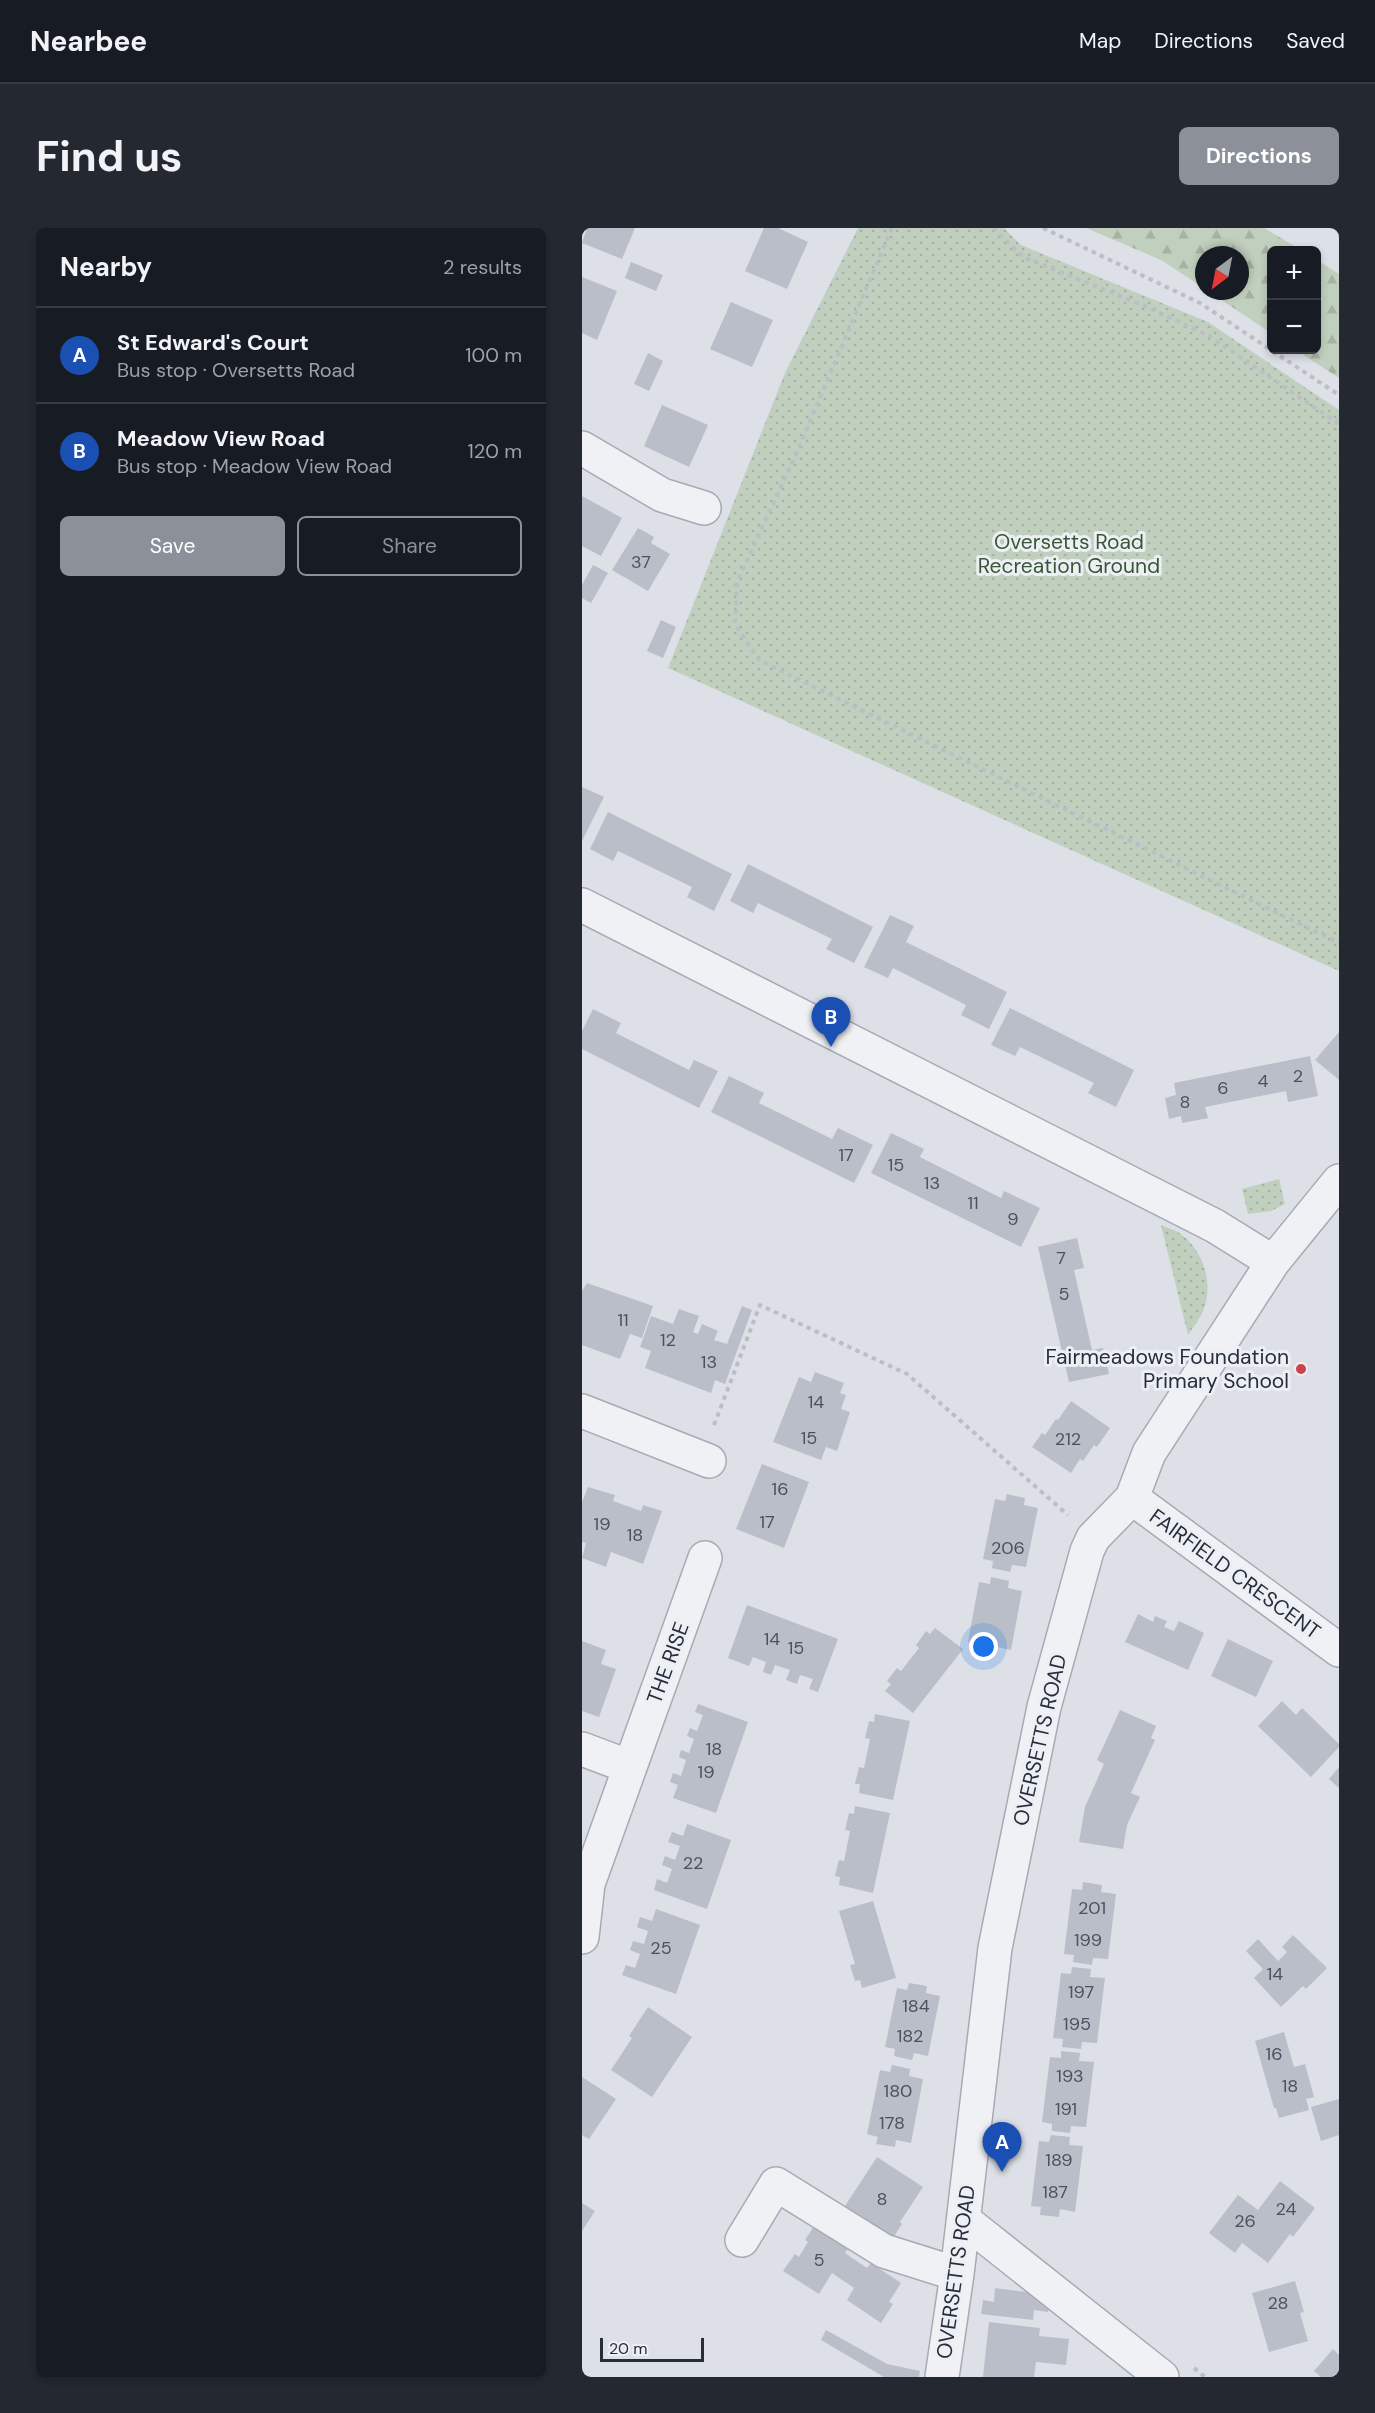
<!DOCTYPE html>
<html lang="en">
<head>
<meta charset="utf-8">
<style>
	body { margin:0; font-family:"DM Sans",sans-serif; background:#242831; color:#f1f3f6 }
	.controls { position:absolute; right:18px; top:18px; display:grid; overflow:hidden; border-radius:9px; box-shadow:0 3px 9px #0003 }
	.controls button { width:54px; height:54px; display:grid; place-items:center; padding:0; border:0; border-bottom:2px solid #363941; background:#171b24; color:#f1f3f6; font:30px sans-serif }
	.compass { position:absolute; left:613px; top:18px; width:54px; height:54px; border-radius:50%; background:#171b24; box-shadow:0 3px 9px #0003; rotate:212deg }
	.scale { position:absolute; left:18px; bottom:15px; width:104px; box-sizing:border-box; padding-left:6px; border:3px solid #272d3c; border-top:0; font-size:16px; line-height:21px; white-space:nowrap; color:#272d3c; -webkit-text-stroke:4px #eceff4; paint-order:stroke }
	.you { position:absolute; left:402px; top:1419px; width:21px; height:21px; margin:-15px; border:4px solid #fff; border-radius:50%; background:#1a73e8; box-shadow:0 0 0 9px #1a73e833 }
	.badge { display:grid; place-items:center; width:39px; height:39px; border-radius:50%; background:#8c9099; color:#fff; font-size:20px; font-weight:700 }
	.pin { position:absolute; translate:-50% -50px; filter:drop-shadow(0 2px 3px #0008) }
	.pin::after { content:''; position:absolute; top:32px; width:21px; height:18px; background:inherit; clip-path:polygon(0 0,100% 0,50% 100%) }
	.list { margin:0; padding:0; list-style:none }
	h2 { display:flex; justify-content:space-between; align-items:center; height:78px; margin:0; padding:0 24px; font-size:26px }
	h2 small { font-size:20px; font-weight:400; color:#9ea1a6 }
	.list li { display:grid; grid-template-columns:39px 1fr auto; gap:18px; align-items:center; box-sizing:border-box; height:96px; padding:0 24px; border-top:2px solid #363941 }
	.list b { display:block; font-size:22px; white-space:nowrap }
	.list p { margin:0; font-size:20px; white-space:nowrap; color:#9ea1a6 }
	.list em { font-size:20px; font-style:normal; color:#9ea1a6 }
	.actions { display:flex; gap:12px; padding:18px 24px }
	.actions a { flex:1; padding:14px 0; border:2px solid #8c9099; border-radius:9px; text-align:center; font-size:21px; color:#8c9099 }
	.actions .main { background:#8c9099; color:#fff }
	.map { position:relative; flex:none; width:757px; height:2149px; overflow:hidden; border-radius:9px }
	header { display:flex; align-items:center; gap:36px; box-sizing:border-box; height:84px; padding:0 30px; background:#171b24; border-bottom:2px solid #363941 }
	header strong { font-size:28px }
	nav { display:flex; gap:33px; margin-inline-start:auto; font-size:21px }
	.intro { display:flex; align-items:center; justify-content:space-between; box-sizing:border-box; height:144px; padding:0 36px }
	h1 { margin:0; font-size:42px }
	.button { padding:15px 27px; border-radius:9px; background:#8c9099; color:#fff; font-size:21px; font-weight:700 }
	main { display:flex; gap:36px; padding:0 36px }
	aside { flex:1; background:#171b24; border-radius:9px; box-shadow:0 3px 9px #0003 }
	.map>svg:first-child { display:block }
	.grass { fill:url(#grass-dots) }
	.forest { fill:url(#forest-firs) }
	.building { fill:#babec9 }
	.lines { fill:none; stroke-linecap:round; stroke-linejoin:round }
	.minor-casing { stroke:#a6aab3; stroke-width:36 }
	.path { stroke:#bbbec5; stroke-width:4; stroke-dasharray:4.5 4.5; stroke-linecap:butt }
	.minor { stroke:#eff1f5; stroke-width:33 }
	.poi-dot { fill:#ca444a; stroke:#eceff4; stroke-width:2 }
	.labels { text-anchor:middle; stroke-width:6; stroke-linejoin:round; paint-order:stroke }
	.number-label { font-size:18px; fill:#4c515f }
	.park-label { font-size:21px; fill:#385835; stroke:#eceff4 }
	.poi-label { font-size:21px; fill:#272d3c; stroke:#eceff4; text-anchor:end }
	.street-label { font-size:21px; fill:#272d3c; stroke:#eceff4 }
</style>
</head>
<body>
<header>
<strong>Nearbee</strong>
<nav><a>Map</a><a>Directions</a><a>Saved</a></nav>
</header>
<div class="intro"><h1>Find us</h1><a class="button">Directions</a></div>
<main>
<aside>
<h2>Nearby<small>2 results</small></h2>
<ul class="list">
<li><span class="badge" style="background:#1a4fb4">A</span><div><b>St Edward's Court</b><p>Bus stop · Oversetts Road</p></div><em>100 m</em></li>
<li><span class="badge" style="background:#1a4fb4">B</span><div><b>Meadow View Road</b><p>Bus stop · Meadow View Road</p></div><em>120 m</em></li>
</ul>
<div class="actions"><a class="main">Save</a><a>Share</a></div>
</aside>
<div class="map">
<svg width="757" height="2149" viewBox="0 0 757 2149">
	<defs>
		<pattern id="grass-dots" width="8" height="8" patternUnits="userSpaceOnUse" patternTransform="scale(1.5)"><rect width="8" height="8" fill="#c1d0be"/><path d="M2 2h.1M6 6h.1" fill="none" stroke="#a6b3a4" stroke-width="1.8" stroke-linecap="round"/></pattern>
		<pattern id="forest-firs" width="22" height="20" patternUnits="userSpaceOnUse" patternTransform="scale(1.5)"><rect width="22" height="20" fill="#c1d0be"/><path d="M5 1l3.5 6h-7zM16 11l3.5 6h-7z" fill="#a6b3a4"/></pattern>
	</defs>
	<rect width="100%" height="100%" fill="#dde0e6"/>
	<!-- grass -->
	<path class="grass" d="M276,0H422L439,17L626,94L757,182V743L86,440L203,145Z
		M697,951L703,976L689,983L666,986L660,961Z
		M579,997C586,1000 594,1002 600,1007C622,1024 632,1057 621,1083C618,1091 611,1099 606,1107Z"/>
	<!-- forest -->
	<path class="forest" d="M504,0H682L719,22H690L689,105L626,63H658V27H622V60L579,32Z
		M735,32L757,46V150L714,122H734Z"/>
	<!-- building -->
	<path class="building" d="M5,0H53L40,31L0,15Z
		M182,0H196L226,14L205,61L163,43Z
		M49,34L81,47L74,63L43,50Z
		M0,49L35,63L15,112L0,105Z
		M149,74L191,92L170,139L128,121Z
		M66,125L81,133L67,163L52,156Z
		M80,177L126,197L107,239L62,218Z
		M0,268L40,290L19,328L0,318Z
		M56,300L72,309L69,315L88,326L66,363L30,342Z
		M11,337L26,345L9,375L0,370V357Z
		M79,392L94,399L81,430L65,423Z
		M0,559L22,569L0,613Z
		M26,584L150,646L132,683L105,669L110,659L36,623L31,633L8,621Z
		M166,636L291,699L272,735L244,721L250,711L176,675L171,685L148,673Z
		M308,687L332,698L324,714L425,764L407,801L379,787L384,777L311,740L306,750L282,739Z
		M428,780L552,842L534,879L506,865L512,855L438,819L433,828L409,817Z
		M11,781L39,795L34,805L107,842L112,832L136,843L117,880L0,821V803Z
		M757,804V852L733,832Z
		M728,828L736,868L706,874L704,863L623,879L626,890L600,895L599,888L587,891L583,870L594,867L592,855Z
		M147,848L182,865L177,875L250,911L256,900L291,917L272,955L129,884Z
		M309,905L342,921L338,929L419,970L422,963L458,980L439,1019L289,945Z
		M495,1010L502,1040L492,1042L510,1122L521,1120L527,1146L487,1154L456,1019Z
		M5,1055L71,1078L60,1110L48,1106L38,1131L0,1117V1063Z
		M160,1078L170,1082L143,1156L133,1152L129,1165L63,1140L69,1123L58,1119L69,1088L91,1096L97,1081L117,1088L111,1104L116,1106L120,1096L136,1103L132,1112L145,1116Z
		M233,1144L262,1155L258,1165L264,1167L259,1181L268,1184L255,1223L244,1219L239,1232L191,1214L217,1149L229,1154Z
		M489,1173L528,1200L515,1219L512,1217L501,1233L498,1231L489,1245L450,1219L460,1205L463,1207L474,1191L476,1192Z
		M180,1236L227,1254L202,1320L154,1301Z
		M6,1259L33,1267L31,1273L59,1283L61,1277L80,1283L61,1336L29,1324L24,1339L0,1330L4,1315L0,1314V1274Z
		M425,1266L443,1270L442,1277L456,1280L444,1339L430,1337L428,1344L410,1340L411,1333L401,1331L413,1271L423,1273Z
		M409,1349L427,1353L426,1360L440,1363L429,1422L415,1419L413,1427L394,1423L396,1416L386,1414L397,1354L408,1356Z
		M165,1377L256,1411L236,1464L227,1461L231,1451L218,1447L215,1456L204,1452L208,1442L193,1437L189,1447L181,1444L184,1434L171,1429L167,1438L146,1430Z
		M556,1386L571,1394L573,1388L585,1393L582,1399L592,1403L597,1393L622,1405L606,1442L543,1414Z
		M353,1400L381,1421L331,1485L303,1463L309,1456L305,1453L315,1440L319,1443L337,1420L334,1417L344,1403L348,1406Z
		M646,1411L691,1433L674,1469L629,1448Z
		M0,1413L24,1422L19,1436L34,1441L17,1489L0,1483Z
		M700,1473L714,1487L720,1480L757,1516V1519L729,1549L676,1498Z
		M116,1476L166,1494L134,1585L91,1570L96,1557L88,1554L91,1545L99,1548L104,1532L97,1529L99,1522L107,1525L112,1511L105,1508L108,1500L115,1503L121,1487L113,1484Z
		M538,1482L574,1498L569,1510L573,1512L549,1565L558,1569L545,1597L541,1621L497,1614L503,1579L522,1536L515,1532Z
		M293,1486L328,1493L311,1572L277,1565L278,1556H273L277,1539L282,1540L288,1511L283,1510L287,1493L292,1494Z
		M757,1539V1560L747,1551Z
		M273,1578L308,1585L291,1665L257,1657L258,1649L253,1648L257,1632L262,1633L268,1603L263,1602L267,1585L272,1586Z
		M105,1596L149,1612L125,1681L72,1662L75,1651L85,1655L90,1641L80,1637L83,1628L93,1632L98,1618L86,1614L90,1604L101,1608Z
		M501,1654L520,1657L519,1664L534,1666L526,1731L511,1730L510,1737L491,1734L492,1727L482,1726L490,1661L500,1662Z
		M291,1673L314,1750L280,1760L278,1752L273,1753L268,1737L273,1736L257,1683Z
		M74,1681L118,1697L94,1766L40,1747L44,1737L53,1740L58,1726L48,1722L51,1713L62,1716L66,1703L55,1699L58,1689L70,1693Z
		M711,1707L745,1740L724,1761L721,1758L699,1779L672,1750L681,1741L664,1723L676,1711L696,1733L705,1724L700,1719Z
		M490,1739L509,1741L508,1749L523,1750L515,1815L500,1814L499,1821L480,1819L481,1811L471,1810L479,1745L489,1746Z
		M327,1755L345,1758L344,1765L358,1768L346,1828L332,1825L330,1832L312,1828L313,1821L303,1819L315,1760L325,1762Z
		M66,1779L110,1809L70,1869L29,1842L50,1810L47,1808Z
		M702,1804L712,1839L723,1836L732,1869L724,1871L727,1882L697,1890L694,1880H692L673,1813Z
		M479,1823L498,1825L497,1833L512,1834L504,1899L489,1898L488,1905L470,1903V1896L460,1894L468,1829L479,1830Z
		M310,1837L328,1841L327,1848L341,1851L329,1915L314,1912L313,1919L294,1916L296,1909L285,1906L298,1842L308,1844Z
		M0,1849L34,1871L7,1911L0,1907Z
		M757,1871V1907L739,1913L729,1879Z
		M469,1907L488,1909L487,1917L501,1918L493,1984L478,1981L477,1989L458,1987L459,1979L449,1978L457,1913L467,1914Z
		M295,1929L341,1959L318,1994L320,1996L309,2013L261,1981Z
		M698,1953L733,1980L711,2009L708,2006L686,2035L660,2015L653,2025L627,2005L656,1967L676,1982Z
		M0,1975L13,1983L0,2003Z
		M234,1995L268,2018L263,2025L285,2040L289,2035L319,2055L307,2074L311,2076L299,2095L265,2072L272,2060L250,2045L237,2066L201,2043L213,2026L217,2029L226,2014L223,2012Z
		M713,2053L722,2084L718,2085L726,2113L687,2124L670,2065Z
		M413,2060L469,2067L466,2084L452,2082L451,2092L399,2086L401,2072L412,2074Z
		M407,2094L458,2100L457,2108L487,2111L484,2137L454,2134L452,2149H401Z
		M244,2102L305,2136L338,2143L337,2149H302L239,2112Z
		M751,2121L757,2127V2149H739L732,2143Z"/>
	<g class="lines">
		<defs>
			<path id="minor" d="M0,220L80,267L122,280
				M0,677L633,998L691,1034
				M0,1183L127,1233
				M550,1270L757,1422
				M0,1521L48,1539
				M0,1709L6,1656L123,1330
				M382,1992L580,2149
				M160,2012L194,1956L302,2023L375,2046
				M360,2149L375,2046L413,1720L462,1479L505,1323L511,1310L550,1270L567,1225L691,1034L757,953"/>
		</defs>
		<!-- minor casing -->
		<use href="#minor" class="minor-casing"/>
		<!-- path -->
		<path class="path" d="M310,0L214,226L155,354L153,396L177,432L757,715
			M411,0L441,29L563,78L627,108L757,196
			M461,0L618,75L757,167
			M132,1197L178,1077L325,1146L486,1287
			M612,2140L623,2149"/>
		<!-- minor -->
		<use href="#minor" class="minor"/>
	</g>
	<!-- markers -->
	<circle class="poi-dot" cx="719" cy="1141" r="6"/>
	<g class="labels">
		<!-- number labels -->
		<g class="number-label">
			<text x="59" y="340">37</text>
			<text x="716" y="854">2</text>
			<text x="681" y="859">4</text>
			<text x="641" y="866">6</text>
			<text x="603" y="880">8</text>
			<text x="264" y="933">17</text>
			<text x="314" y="943">15</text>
			<text x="350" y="961">13</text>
			<text x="391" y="981">11</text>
			<text x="431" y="997">9</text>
			<text x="479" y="1036">7</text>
			<text x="482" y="1072">5</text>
			<text x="41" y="1098">11</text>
			<text x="86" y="1118">12</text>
			<text x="127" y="1140">13</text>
			<text x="234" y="1180">14</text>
			<text x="227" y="1216">15</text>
			<text x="486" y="1217">212</text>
			<text x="198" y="1267">16</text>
			<text x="185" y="1300">17</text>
			<text x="20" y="1302">19</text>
			<text x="53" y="1313">18</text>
			<text x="426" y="1326">206</text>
			<text x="190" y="1417">14</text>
			<text x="214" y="1426">15</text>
			<text x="132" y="1527">18</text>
			<text x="124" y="1550">19</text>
			<text x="111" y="1641">22</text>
			<text x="510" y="1686">201</text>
			<text x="506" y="1718">199</text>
			<text x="79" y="1726">25</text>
			<text x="693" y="1752">14</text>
			<text x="499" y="1770">197</text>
			<text x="334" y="1784">184</text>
			<text x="495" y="1802">195</text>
			<text x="328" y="1814">182</text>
			<text x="692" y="1832">16</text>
			<text x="488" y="1854">193</text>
			<text x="708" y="1864">18</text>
			<text x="316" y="1869">180</text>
			<text x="484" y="1887">191</text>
			<text x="310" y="1901">178</text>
			<text x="477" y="1938">189</text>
			<text x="473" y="1970">187</text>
			<text x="300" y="1977">8</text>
			<text x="704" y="1987">24</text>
			<text x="663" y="1999">26</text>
			<text x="237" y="2038">5</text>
			<text x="696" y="2081">28</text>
		</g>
		<!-- park labels -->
		<g class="park-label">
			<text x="487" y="321">Oversetts Road<tspan x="487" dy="24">Recreation Ground</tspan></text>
		</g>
		<!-- poi labels -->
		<g class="poi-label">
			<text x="707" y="1136">Fairmeadows Foundation<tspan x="707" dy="24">Primary School</tspan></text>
		</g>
		<!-- street labels -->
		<g class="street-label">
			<text transform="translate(653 1346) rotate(36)" y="7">FAIRFIELD CRESCENT</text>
			<text transform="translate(86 1435) rotate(-70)" y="7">THE RISE</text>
			<text transform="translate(458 1512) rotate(-77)" y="7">OVERSETTS ROAD</text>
			<text transform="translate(374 2044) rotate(-82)" y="7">OVERSETTS ROAD</text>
		</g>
	</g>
</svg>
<div class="controls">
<button>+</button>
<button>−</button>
</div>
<svg class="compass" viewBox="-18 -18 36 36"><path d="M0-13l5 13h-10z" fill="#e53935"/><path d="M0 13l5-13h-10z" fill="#9ea1a6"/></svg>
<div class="scale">20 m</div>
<div class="you"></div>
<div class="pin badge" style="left:420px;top:1944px;background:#1a4fb4">A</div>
<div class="pin badge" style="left:249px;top:819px;background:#1a4fb4">B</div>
</div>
</main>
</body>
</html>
